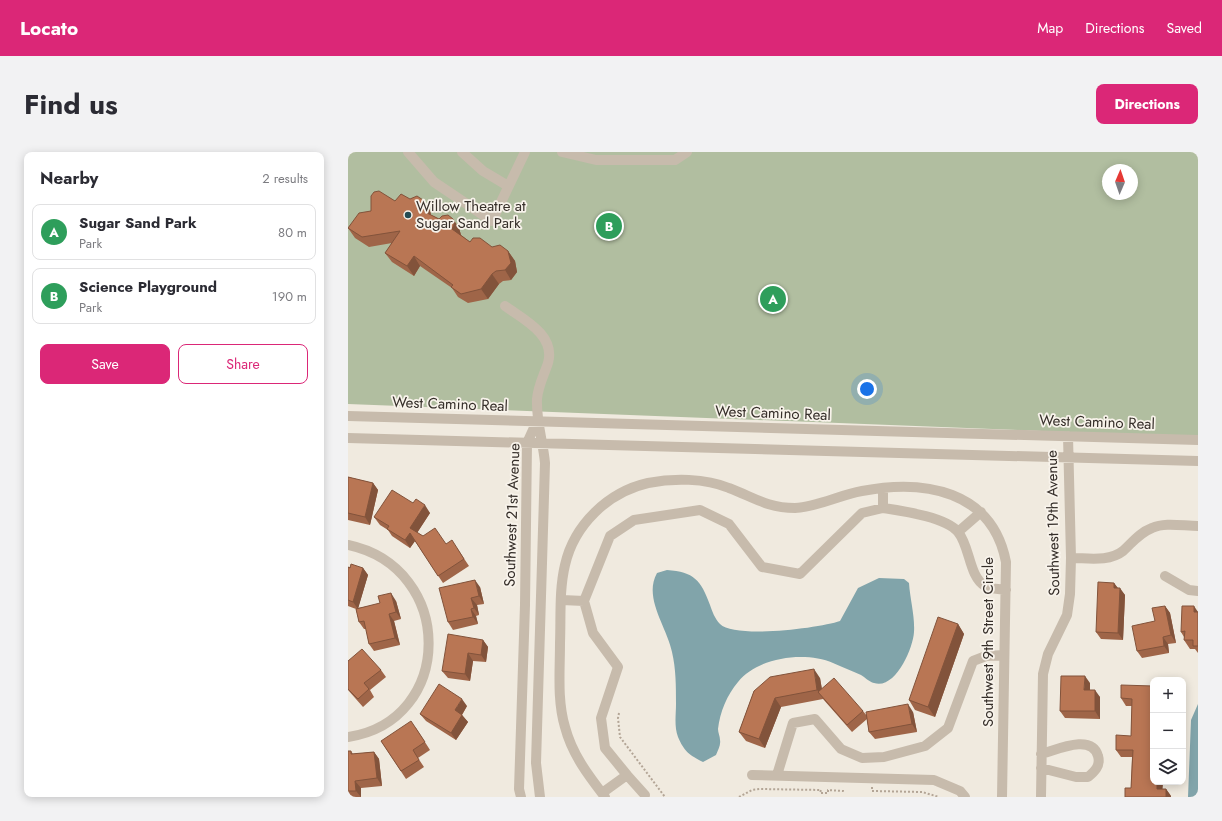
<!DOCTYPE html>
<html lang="en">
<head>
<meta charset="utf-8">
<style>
	body { margin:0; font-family:Jost,sans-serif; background:#f2f2f3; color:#2b2b33 }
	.controls { position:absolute; right:12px; bottom:12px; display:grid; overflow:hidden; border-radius:8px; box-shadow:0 2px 10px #0003 }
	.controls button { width:36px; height:36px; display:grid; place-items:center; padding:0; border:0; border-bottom:1px solid #e1e1e2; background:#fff; color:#2b2b33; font:20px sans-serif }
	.compass { position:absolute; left:754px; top:12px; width:36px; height:36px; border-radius:50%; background:#fff; box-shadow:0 2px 10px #0003; rotate:2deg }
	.you { position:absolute; left:519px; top:237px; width:14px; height:14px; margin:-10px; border:3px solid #fff; border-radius:50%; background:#1a73e8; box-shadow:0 0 0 6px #1a73e833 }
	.badge { display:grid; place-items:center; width:26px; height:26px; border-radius:50%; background:#db2777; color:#fff; font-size:13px; font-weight:700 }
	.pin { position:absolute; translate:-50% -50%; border:2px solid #fff; box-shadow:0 1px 4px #0006 }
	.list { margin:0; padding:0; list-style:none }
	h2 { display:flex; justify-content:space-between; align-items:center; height:52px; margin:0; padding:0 16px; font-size:17px }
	h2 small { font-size:13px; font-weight:400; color:#7c7c81 }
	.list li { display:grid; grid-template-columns:26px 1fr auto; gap:12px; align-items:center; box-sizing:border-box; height:56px; margin:0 8px 8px; padding:0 8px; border:1px solid #e1e1e2; border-radius:8px }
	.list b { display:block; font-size:15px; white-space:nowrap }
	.list p { margin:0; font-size:13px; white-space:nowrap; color:#7c7c81 }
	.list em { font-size:13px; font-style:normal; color:#7c7c81 }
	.actions { display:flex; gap:8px; padding:12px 16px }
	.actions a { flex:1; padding:9px 0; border:1px solid #db2777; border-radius:8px; text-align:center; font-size:14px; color:#db2777 }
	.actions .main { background:#db2777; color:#fff }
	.icon { flex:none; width:22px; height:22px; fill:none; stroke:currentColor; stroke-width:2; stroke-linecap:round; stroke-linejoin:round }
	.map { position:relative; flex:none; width:850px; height:645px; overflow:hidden; border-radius:8px }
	header { display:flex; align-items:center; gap:24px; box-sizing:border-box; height:56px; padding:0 20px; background:#db2777; color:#fff }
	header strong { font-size:19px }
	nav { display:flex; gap:22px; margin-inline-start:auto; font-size:14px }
	.intro { display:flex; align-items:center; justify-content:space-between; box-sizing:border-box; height:96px; padding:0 24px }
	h1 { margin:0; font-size:28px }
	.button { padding:10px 18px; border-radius:8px; background:#db2777; color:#fff; font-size:14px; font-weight:700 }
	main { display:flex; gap:24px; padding:0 24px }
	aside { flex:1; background:#fff; border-radius:8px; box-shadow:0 2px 10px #0003 }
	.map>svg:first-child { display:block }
	.green { fill:#b1bea0; fill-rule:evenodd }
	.water { fill:#81a4aa }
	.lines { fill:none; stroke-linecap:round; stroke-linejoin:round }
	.path { stroke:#b3a596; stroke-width:2; stroke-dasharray:2 2; stroke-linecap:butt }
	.minor { stroke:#c7bbac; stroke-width:10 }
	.wall { fill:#9f6548 }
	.shaded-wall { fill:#82533b }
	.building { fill:#b97654; stroke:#82533b }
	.poi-dot { fill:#244b53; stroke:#f8f3eb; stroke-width:1.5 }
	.labels { text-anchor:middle; stroke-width:3.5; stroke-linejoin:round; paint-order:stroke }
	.poi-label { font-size:15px; fill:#362f2a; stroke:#f8f3eb; text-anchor:start }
	.street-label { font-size:15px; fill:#362f2a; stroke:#f8f3eb }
</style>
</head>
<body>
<header>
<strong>Locato</strong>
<nav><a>Map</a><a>Directions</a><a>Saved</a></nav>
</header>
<div class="intro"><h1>Find us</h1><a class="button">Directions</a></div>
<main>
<aside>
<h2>Nearby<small>2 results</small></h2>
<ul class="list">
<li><span class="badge" style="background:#2e9e5b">A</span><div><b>Sugar Sand Park</b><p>Park</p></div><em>80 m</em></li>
<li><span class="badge" style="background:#2e9e5b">B</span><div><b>Science Playground</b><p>Park</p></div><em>190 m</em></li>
</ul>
<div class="actions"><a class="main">Save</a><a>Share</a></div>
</aside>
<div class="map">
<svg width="850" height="645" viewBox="0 0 850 645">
	<rect width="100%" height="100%" fill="#f0eadf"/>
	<!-- green -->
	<path class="green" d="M0,0H850V285L0,252ZM760,18H784V42H760Z"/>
	<!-- water -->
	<path class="water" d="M319,418C346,420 353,428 362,453C364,459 367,467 372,472C387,487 472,476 492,469L510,436L531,426L556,427L561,431C562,447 567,464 566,480C565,497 547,538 526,531C521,530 517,525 513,523C504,519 494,515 485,511C457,499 410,505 390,530C379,543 372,560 370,577C370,581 372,584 372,588C373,593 370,598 368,603L355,610C341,603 336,599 330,585C326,575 328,562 328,552C328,534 328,517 324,500C319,475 295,446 309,421Z
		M850,552V645H840L843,568Z"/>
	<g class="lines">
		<!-- path -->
		<path class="path" d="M271,561L270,566L272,585L317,645
			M524,635V639L574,640L591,645
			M391,645L404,638L412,637L473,638L472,641H480V638L495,639V636"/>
		<!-- minor -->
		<path class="minor" d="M60,0L86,30L144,69L177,0
			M114,0L135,19L160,34
			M214,0L248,8H327L339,0
			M157,154C175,167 208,183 200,211C196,223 190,234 189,247C188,269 195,289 197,311L188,611L192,645
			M0,264L850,288
			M0,286L850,309
			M535,356C554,359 598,365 610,380C622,394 621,425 637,434C642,437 652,437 658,438
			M610,380L633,360
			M0,393C108,416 107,569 0,585
			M723,406C740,406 761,410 775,399C784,391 791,381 804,376C817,370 835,374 850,374
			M817,424L841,438L850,439
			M214,448L236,449L245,481L270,515L253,566L257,596L279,623
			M236,449L262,384L286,368L352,358L381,372L414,415L452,422L514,361L535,356V336
			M693,616L728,625H740C746,620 753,614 750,604C744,581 708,598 693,602
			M404,623L586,628L612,639L617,645
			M429,623L445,571L467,567L493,597L514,606L536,605L577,594L600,576L625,509L638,504L656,503
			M254,641L279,623L297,643
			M173,645L171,637L177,453L179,291L189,269
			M257,645C240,623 224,602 217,575C209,548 212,519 212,491C213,465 211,438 217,413C226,373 260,340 300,331C325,326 357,326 381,336C405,345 419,356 447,356C470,355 491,343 514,339C576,327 644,338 658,410L654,645
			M693,645L695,522L700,502L719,463L722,442L723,406L720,284"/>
	</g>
	<!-- wall -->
	<path class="wall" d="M47,49L82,58L83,63L91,67H105L111,76L113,83L122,90L160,99L167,109L169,120L163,128L155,129L151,132L140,147L120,151L110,145L104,136L72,114L66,124L44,110L37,101L44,91L21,95L7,86L0,76L23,59Z
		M0,325L25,331L30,338L22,373L0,368Z
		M65,351L82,361L69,381L75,384L109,396L121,414L95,431L67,389L62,396L44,384L40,378L32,373L26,365Z
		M0,415L15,416L20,423L10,456L48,449L53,467L46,469L52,493L26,499L21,492L18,477H16L11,470L8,457L0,454Z
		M766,431L770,436L777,443L775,488L753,487L748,480Z
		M132,435L136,452L129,453L131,463L128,464L130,472L105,478L100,470Z
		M817,454L822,461L828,491L820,492L821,501L794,506L789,499Z
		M850,460V501L847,497H842L836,488V485L833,480Z
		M610,472L616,482L587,565L567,558L561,548Z
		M135,488L140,495L138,510L125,509L122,529L100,526L94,519Z
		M0,509L33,518L38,525L22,538L26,545L15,555L0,538Z
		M472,526L474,537L515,559L519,564L565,560L569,580L527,587L521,580L519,567L504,580L475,547L433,555L417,596L398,589L391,580L406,539Z
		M742,531V538L752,545V567L717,566L712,559Z
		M805,534V630H815L814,637H818L823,644L783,636L784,605H773L768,598L783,584L784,554H778L773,546Z
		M119,554L114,563L120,570L108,588L78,569L72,562Z
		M68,576L82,598L70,606L76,615L58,627L33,589Z
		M0,599H3L5,602L26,600L31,607L34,634L13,636V645H0Z"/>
	<!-- shaded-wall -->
	<path class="shaded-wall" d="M75,48L82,58L84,69L77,60Z
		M105,67L111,76L113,83L110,86L104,77Z
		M160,99L167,109L169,120L163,128L157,118Z
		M66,104L72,114L66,124L59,114Z
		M144,122L151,132L140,147L133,137Z
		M25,331L30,338L22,373L17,365Z
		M77,353L82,361L67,384L62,376Z
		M62,381L67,389L62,396L57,388Z
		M15,416L20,423L10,457L5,450Z
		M127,428L132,435L136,452L131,444Z
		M766,431L771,438L766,436Z
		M772,436L777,443L775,488L770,481Z
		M43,441L48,449L53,467L48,460Z
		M123,446L129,453L131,463L126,456Z
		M817,454L822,461L828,491L823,483Z
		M846,454L850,460V466L846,460Z
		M123,457L128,464L130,472L125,465Z
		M41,462L46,469L52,493L47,486Z
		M610,472L616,482L587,565L580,555Z
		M815,485L820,492L821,501L816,494Z
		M135,488L140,495L138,510L133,503Z
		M120,501L125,509L122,529L117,522Z
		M466,517L472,526L475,545L469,538Z
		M737,524L742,531V545L736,538Z
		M747,538L752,545V567L747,559Z
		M427,546L433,555L417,596L411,587Z
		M114,547L119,554L112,566L107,558Z
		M560,552L565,560L569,580L564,572Z
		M114,563L120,570L108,588L103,581Z
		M26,600L31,607L34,634L29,626Z
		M7,629L13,636V645L8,639Z
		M809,630H815L814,644L809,637Z
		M818,637L823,644V645H818Z"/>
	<!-- building -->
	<path class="building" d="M31,39L47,49L53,42L62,47L69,44L75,48L77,60L91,67L94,64L100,63L105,67L106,73L104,77L122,90L125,86H132L144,95L152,93L160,99L163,111L157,118L148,119L144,122L133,137L113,142L103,135L105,133L66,104L59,114L37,101L52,79L14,85L0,76L11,61L23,59V44L26,40Z
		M0,325L25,331L17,365L0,361Z
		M44,338L65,351L68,347L77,353L62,376L75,384L87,376L98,392L104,388L116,407L90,424L62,381L57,388L39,377L41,374L26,365Z
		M3,412L15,416L5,450L0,448V415L2,416Z
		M127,428L131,444L123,446L126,456L123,457L125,465L100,470L91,436Z
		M750,430L766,431V436H772L770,481L748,480Z
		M43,441L48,460L41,462L47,486L21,492L16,469L11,470L8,457L32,451L30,444Z
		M817,454L823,483L815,485L816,494L789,499L784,474L807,469L804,456Z
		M834,454H846V460H850V494H845V488H836L837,479L833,480Z
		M590,465L610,472L580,555L561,548Z
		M100,482L135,488L133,503L120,501L117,522L94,519Z
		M14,497L33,518L16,531L21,537L10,547L0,537V509Z
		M466,517L469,538L427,546L411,587L391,580L406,539L422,525Z
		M713,524H737L736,538H747V559H712Z
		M486,526L515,559L499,573L470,540Z
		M91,532L114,547L107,558L114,563L103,581L72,562Z
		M773,533L805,534V630H809V637H818V645H777V636H783L785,598H768V583L783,584L784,547L773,546Z
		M560,552L564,572L521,580L518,560Z
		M63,569L77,590L65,598L71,608L53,619L33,589Z
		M0,599H3V602L26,600L29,626L7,629L8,639H0Z"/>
	<!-- markers -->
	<circle class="poi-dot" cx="60" cy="63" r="4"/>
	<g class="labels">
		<!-- poi labels -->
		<g class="poi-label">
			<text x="68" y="59">Willow Theatre at<tspan x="68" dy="17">Sugar Sand Park</tspan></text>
		</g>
		<!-- street labels -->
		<g class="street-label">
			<text transform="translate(102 252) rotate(2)" y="5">West Camino Real</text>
			<text transform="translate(425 261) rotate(2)" y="5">West Camino Real</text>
			<text transform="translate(749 270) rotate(2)" y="5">West Camino Real</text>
			<text transform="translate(164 363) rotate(-88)" y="5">Southwest 21st Avenue</text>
			<text transform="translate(705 371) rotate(-91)" y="5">Southwest 19th Avenue</text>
			<text transform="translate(640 490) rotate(-90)" y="5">Southwest 9th Street Circle</text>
		</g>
	</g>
</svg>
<div class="controls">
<button>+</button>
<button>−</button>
<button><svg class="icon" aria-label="layers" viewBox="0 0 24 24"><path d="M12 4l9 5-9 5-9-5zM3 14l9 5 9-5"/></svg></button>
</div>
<svg class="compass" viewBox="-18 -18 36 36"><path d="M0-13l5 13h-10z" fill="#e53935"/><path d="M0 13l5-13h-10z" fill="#7c7c81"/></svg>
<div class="you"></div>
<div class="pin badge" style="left:425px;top:147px;background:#2e9e5b">A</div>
<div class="pin badge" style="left:261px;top:74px;background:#2e9e5b">B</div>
</div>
</main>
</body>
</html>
